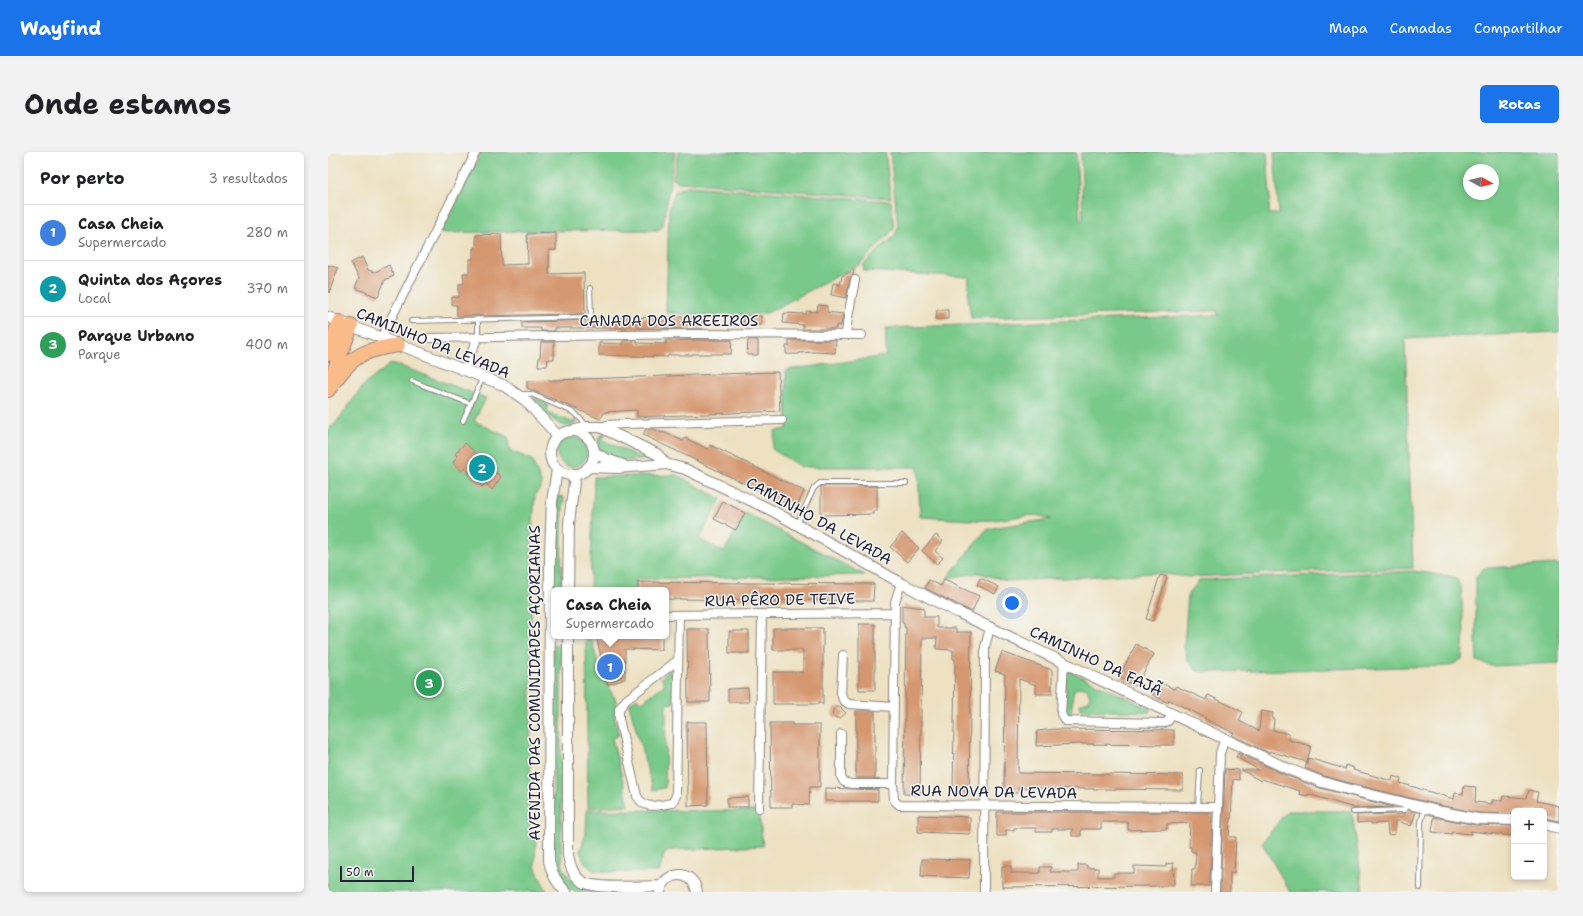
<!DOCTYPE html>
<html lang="pt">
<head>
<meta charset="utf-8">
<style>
	body { margin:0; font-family:"Shantell Sans",sans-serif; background:#f2f2f2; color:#202124 }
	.controls { position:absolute; right:12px; bottom:12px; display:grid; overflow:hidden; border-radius:6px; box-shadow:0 2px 6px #0003 }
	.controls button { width:36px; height:36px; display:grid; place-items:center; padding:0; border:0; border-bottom:1px solid #e0e0e0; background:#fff; color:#202124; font:20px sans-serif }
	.compass { position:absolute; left:1135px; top:12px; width:36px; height:36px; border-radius:50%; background:#fff; box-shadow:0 2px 6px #0003; rotate:98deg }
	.scale { position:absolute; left:12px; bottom:10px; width:74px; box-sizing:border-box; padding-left:4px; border:2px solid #22223b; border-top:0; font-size:11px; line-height:14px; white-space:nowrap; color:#22223b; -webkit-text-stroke:3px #f6f6f2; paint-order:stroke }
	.you { position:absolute; left:684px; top:451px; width:14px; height:14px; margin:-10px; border:3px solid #fff; border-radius:50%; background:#1a73e8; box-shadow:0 0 0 6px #1a73e833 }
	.badge { display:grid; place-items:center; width:26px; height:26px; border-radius:50%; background:#1a73e8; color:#fff; font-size:13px; font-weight:700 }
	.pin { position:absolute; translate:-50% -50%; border:2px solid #fff; box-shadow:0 1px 4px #0006 }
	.popup { position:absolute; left:223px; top:435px; width:118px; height:52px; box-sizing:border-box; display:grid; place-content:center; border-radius:6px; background:#fff; filter:drop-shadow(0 1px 3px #0005); font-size:13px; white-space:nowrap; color:#757577 }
	.popup b { font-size:15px; color:#202124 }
	.popup::after { content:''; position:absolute; left:50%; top:100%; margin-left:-8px; border:8px solid transparent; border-top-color:#fff }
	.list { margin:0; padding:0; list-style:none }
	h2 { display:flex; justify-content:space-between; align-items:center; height:52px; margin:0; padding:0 16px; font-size:17px }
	h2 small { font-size:13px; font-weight:400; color:#757577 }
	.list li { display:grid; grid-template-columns:26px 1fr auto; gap:12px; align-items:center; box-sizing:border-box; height:56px; padding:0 16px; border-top:1px solid #e0e0e0 }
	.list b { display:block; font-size:15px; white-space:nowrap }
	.list p { margin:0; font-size:13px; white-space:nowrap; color:#757577 }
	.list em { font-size:13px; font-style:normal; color:#757577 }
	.map { position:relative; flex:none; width:1231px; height:740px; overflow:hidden; border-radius:6px }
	header { display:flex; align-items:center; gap:24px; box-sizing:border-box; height:56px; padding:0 20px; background:#1a73e8; color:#fff }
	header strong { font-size:19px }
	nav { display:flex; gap:22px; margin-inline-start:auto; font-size:14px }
	.intro { display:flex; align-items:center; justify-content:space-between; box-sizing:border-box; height:96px; padding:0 24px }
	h1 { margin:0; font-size:28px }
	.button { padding:10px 18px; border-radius:6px; background:#1a73e8; color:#fff; font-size:14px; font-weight:700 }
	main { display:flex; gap:24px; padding:0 24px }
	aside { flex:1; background:#fff; border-radius:6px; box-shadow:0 2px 6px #0003 }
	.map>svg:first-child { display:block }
	.green { fill:#79c98a; stroke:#4e7662; fill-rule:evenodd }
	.building { fill:#d59770 }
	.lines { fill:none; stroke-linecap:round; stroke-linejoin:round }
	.service-casing { stroke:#88827e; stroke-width:6 }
	.minor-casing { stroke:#88827e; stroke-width:10 }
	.tertiary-casing { stroke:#88827e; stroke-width:12 }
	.trunk-casing { stroke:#88827e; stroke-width:16 }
	.service { stroke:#fff; stroke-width:4 }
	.minor { stroke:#fff; stroke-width:8 }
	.tertiary { stroke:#fff; stroke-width:10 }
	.trunk { stroke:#fabb8b; stroke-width:14 }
	.labels { text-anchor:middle; stroke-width:3; stroke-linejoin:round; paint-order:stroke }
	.street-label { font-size:15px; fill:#22223b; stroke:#f6f6f2 }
</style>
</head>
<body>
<header>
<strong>Wayfind</strong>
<nav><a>Mapa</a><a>Camadas</a><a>Compartilhar</a></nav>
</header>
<div class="intro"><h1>Onde estamos</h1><a class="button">Rotas</a></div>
<main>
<aside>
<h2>Por perto<small>3 resultados</small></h2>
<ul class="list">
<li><span class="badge" style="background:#3f7fe0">1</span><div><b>Casa Cheia</b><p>Supermercado</p></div><em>280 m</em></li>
<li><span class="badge" style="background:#0f9aa8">2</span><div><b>Quinta dos Açores</b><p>Local</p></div><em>370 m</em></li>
<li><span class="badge" style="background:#2e9e5b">3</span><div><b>Parque Urbano</b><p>Parque</p></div><em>400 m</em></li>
</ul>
</aside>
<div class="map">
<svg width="1231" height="740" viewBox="0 0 1231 740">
	<rect width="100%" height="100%" fill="#f6f6f2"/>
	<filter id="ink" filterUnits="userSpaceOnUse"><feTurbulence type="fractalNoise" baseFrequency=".025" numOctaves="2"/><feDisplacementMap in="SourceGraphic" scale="8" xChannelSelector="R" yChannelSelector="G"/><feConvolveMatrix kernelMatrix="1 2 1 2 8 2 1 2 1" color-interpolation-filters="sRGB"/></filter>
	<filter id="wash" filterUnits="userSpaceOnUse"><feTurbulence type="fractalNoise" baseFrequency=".012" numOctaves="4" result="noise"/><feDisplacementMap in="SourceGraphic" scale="16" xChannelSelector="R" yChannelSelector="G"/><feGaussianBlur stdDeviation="0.9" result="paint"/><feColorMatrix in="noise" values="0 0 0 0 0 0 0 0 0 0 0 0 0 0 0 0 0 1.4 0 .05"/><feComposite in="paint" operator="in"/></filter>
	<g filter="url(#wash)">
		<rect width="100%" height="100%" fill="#ede1c2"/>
		<!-- green -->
		<path class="green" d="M154,0H347L335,74L330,78L204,79L112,81Z
			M350,0H557L563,46L351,30L345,28Z
			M562,0H748L752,69H755L753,0H939L942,46L941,62H951L946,0H1231V180L1077,187L1085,416L967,420L861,425L827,421L679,429L651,421L619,426L658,378L669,375L723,367C703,359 685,367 665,368C641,369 616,366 592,365L590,315H473L444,297L447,279L459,277L458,218L558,204V176L890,163V159L643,166L640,146L641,125L536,119L535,113L567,83L570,75ZM1141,18H1165V42H1141Z
			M359,34L563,49L566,77L532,112L439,161L397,165L342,161L338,160L341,58L347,39Z
			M64,211L158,246L146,269L180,285L181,298L204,308L214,333L207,343L204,384L202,678L208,683L207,715L219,740H0V278L8,271L36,233Z
			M208,246L219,252L220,261L247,271V266L249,268C239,287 212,256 205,248Z
			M275,282L278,283L273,287L313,306L320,301L328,306C315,308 286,312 276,302C274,300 272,297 270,294L271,285Z
			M229 300a15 15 0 1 1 30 0a15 15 0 1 1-30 0Z
			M349,323L393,347L371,387L396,400L417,361L537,423L308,427V438H262L266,325Z
			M229,344L236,345L234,371L233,438H226L227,371Z
			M1231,412V511L1164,514L1149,509L1148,486V424L1156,416Z
			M1085,419L1127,425L1133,435L1136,481L1134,507L1122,514L880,520L869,519L860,508L856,494L860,442L872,428Z
			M258,484H263C269,510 273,525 288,548L286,564L291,583L284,586L301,653L260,656Z
			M225,493L233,494V697L235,715L242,727L258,738L278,740C270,740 254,740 247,740C236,737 229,723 226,713Z
			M342,518L344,519L345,521V551L338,552L337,636L325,638L301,552L309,546L313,551L337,532L333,526Z
			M741,519L821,556L822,560L753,558L752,552L760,549L762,543L759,537L753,535L747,537L745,541L743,563L738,561V520Z
			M259,658L431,659L435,694L344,698L337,701L330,720H280L264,718L257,711L252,699L258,681Z
			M959,659H1023V664L1025,665L1035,740H962L934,691Z"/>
		<g id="blocks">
			<!-- building -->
			<path class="building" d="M228,81V98H221V122L256,121L257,162L129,164V153H124V145H131V132H136L135,121H141V107H145V96H148V83L173,82L174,113L200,112L199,82Z
				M34,105L40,118L47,120L61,113L66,124L57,128L50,145L27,136L31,126L23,111Z
				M0,113L10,116L1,141L0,140Z
				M526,118L525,123L522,127L518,146L503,143L505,131L512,133L514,124Z
				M490,153L499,154V160L515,162L513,174L508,173V177H475V173L455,171L456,161L478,162V159L489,160Z
				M609,158H620V167H608Z
				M415,164H433V173L415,174Z
				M357,165V167L374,166V177L309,176V177L295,178V176H227V179H213V176H194V170L263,168L266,166Z
				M309,188V191L338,192V188H404L403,202H364V203H340V205L271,203V191L295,192V189Z
				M420,188H430V203H419Z
				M461,188H508L507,201L485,200L471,201V202H458V194H461Z
				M213,190H226V207H220L219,214H210L211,205H212Z
				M450,220L452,259L309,265V258L277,260L272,267L199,236V229Z
				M318,277H325L334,281L335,280L355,289L357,286L380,297L382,293L476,339L468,356L315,283Z
				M137,291L173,325L164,338L158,331L154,335L137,316L134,319L125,311L129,304L127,302Z
				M493,334H549V359H545V362L493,363Z
				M395,349L417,361L408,378L386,367Z
				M574,381L591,396L579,410L562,395Z
				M608,383L615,389L607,399L615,406L609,412L594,399Z
				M832,423L839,425L825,469L818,467Z
				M652,426L671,435L667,442L649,433Z
				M601,428L613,434L616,428L651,444L644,460L597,436Z
				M310,430L546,432L545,449L338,447V438H310Z
				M574,453L596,456V465H609V476H628V480H643L641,644L625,643L627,507H625V498L608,497L609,486H594L592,643L576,642L578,476L576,475V471H574Z
				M531,472H547V538H531Z
				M445,476H495V553L491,549V552H445V520H475V498H445Z
				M359,477H381L382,550H360Z
				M401,479H421V501H401Z
				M268,484H334V498L297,497V527L280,533Z
				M808,492L826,502L808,534L791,525Z
				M674,500L724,518V542H708V533L691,527L690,621L855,623V638L690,636V641H676L677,522L667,519Z
				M831,530L846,537L848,534L878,548L880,543L915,560L911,569L931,579L933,559L945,561L944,567H946L945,578L961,582V588L983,594L979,610L941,599V601L904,583L906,581L877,567L878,566L841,548L840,551L825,543Z
				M420,536L421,550H400V537Z
				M508,555H512L518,561L512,566H508L504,563L505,558Z
				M528,559H547V626H528Z
				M359,570H379L380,653L360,654Z
				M442,571H464V573H492V635H482L481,653L464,652V655H443Z
				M729,577L846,578V593L751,592L708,594L709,579Z
				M910,601L957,623L992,636L1065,655L1026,656L980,642L979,644L971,642L972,639L934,627L933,629L913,618H931L908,605Z
				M980,606L1017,617L1018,613L1026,616L1025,618L1064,629L1065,624L1073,627L1072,631L1126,647L1127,641L1135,642L1136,634L1148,635L1147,650L1164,652V648L1174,649L1175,644L1198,646L1201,638L1210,640L1208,649L1231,654V669L1216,666V659H1186V662L1151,661L1115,654L1029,633L996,624L977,616Z
				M897,617L911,618V628L905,627L903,670H902L901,685H908L906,721H902V740H892Z
				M497,636L550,638V649H497Z
				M420,645V655H399V646Z
				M1080,658L1088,660L1083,674L1067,668V682L1060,683L1059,671L1043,672V670L1029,671V663L1076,662Z
				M669,660H884L882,734H863L864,717H867L868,700L863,699V695H861L862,671L839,672V677L800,678V670H773V677H753V684H744V677H724V680H708V676H686V678H678V684H669Z
				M590,663L642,665V682L590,680Z
				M1106,665L1149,673L1186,674V684L1143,679V682L1124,680L1123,682L1104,680Z
				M594,707L642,708L641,726L593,724Z
				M845,711L846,733H838V734L674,735V714H683V721H712V715H723L722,720H750V713H759V716H770V725H786V721H806V714L838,715V712Z"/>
		</g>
	</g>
	<g filter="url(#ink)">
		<use href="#blocks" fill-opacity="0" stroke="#88827e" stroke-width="1"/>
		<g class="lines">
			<defs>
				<path id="service" d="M83,169L263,165L262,136
					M150,185V167
					M84,229L143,252
					M193,242H203L247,261L260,275
					M135,269L155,225
					M469,372L486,336L492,331H578
					M870,655L872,618
					M1025,660L1076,658L1079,652
					M1092,736L1093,670L1097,656"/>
				<path id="minor" d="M518,182L520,165L527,128
					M53,186L148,0
					M97,186L368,182L534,183
					M136,218L150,185
					M272,275L279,273L297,272L454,268
					M573,431L567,450L565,632L566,648L571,653L889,655
					M338,463L567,461
					M515,503L513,541L515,548L521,552L566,555
					M350,508L298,548L291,557V567L309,644C317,659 330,653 344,651L348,644L351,463
					M736,510L733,562L737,569L836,571L840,569L845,562
					M513,582V625L516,630L523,632H565
					M431,656L434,463
					M656,740L657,495L662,476
					M887,740L892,601L897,586"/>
				<path id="tertiary" d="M0,165L175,233L197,248L230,284
					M247,278L260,275H272L329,302L338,312
					M222 301a22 22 0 1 1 44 0a22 22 0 1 1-44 0Z
					M266,300L278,307L295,313
					M260,315L289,316L338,312L357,317L443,358L573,431L627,459L960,617L994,630L1027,639L1114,660L1150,667L1186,668
					M229,317L224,350L222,400L221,709C224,722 228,730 238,740
					M240,438L241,371L247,322
					M240,484V703C242,714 245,724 255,730C269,738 315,734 333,734
					M1216,672L1231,676
					M332,740C336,718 366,717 369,740"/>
				<path id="trunk" d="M0,202L11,170
					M3,227L23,174
					M0,238C9,226 18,212 31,204C42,197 58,195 70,193"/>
			</defs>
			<!-- service casing -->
			<use href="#service" class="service-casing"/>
			<!-- minor casing -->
			<use href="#minor" class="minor-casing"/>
			<!-- tertiary casing -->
			<use href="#tertiary" class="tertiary-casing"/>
			<!-- trunk casing -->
			<use href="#trunk" class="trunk-casing"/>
			<!-- service -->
			<use href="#service" class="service"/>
			<!-- minor -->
			<use href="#minor" class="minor"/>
			<!-- tertiary -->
			<use href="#tertiary" class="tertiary"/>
			<!-- trunk -->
			<use href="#trunk" class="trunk"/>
		</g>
	</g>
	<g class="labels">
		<!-- street labels -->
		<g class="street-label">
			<text x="341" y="174">CANADA DOS AREEIROS</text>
			<text transform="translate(105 191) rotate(22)" y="5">CAMINHO DA LEVADA</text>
			<text transform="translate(491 369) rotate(29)" y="5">CAMINHO DA LEVADA</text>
			<text transform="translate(452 448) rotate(-1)" y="5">RUA PÊRO DE TEIVE</text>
			<text transform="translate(768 509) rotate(25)" y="5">CAMINHO DA FAJÃ</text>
			<text transform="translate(207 531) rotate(-90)" y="5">AVENIDA DAS COMUNIDADES AÇORIANAS</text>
			<text transform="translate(666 640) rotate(1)" y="5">RUA NOVA DA LEVADA</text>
		</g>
	</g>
</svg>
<div class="controls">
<button>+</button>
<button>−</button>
</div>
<svg class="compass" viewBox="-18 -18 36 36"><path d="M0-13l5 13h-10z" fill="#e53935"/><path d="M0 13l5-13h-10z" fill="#757577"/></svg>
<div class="scale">50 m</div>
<div class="you"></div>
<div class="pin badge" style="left:282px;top:515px;background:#3f7fe0">1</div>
<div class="popup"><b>Casa Cheia</b>Supermercado</div>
<div class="pin badge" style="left:154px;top:316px;background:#0f9aa8">2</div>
<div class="pin badge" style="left:101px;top:531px;background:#2e9e5b">3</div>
</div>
</main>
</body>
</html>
